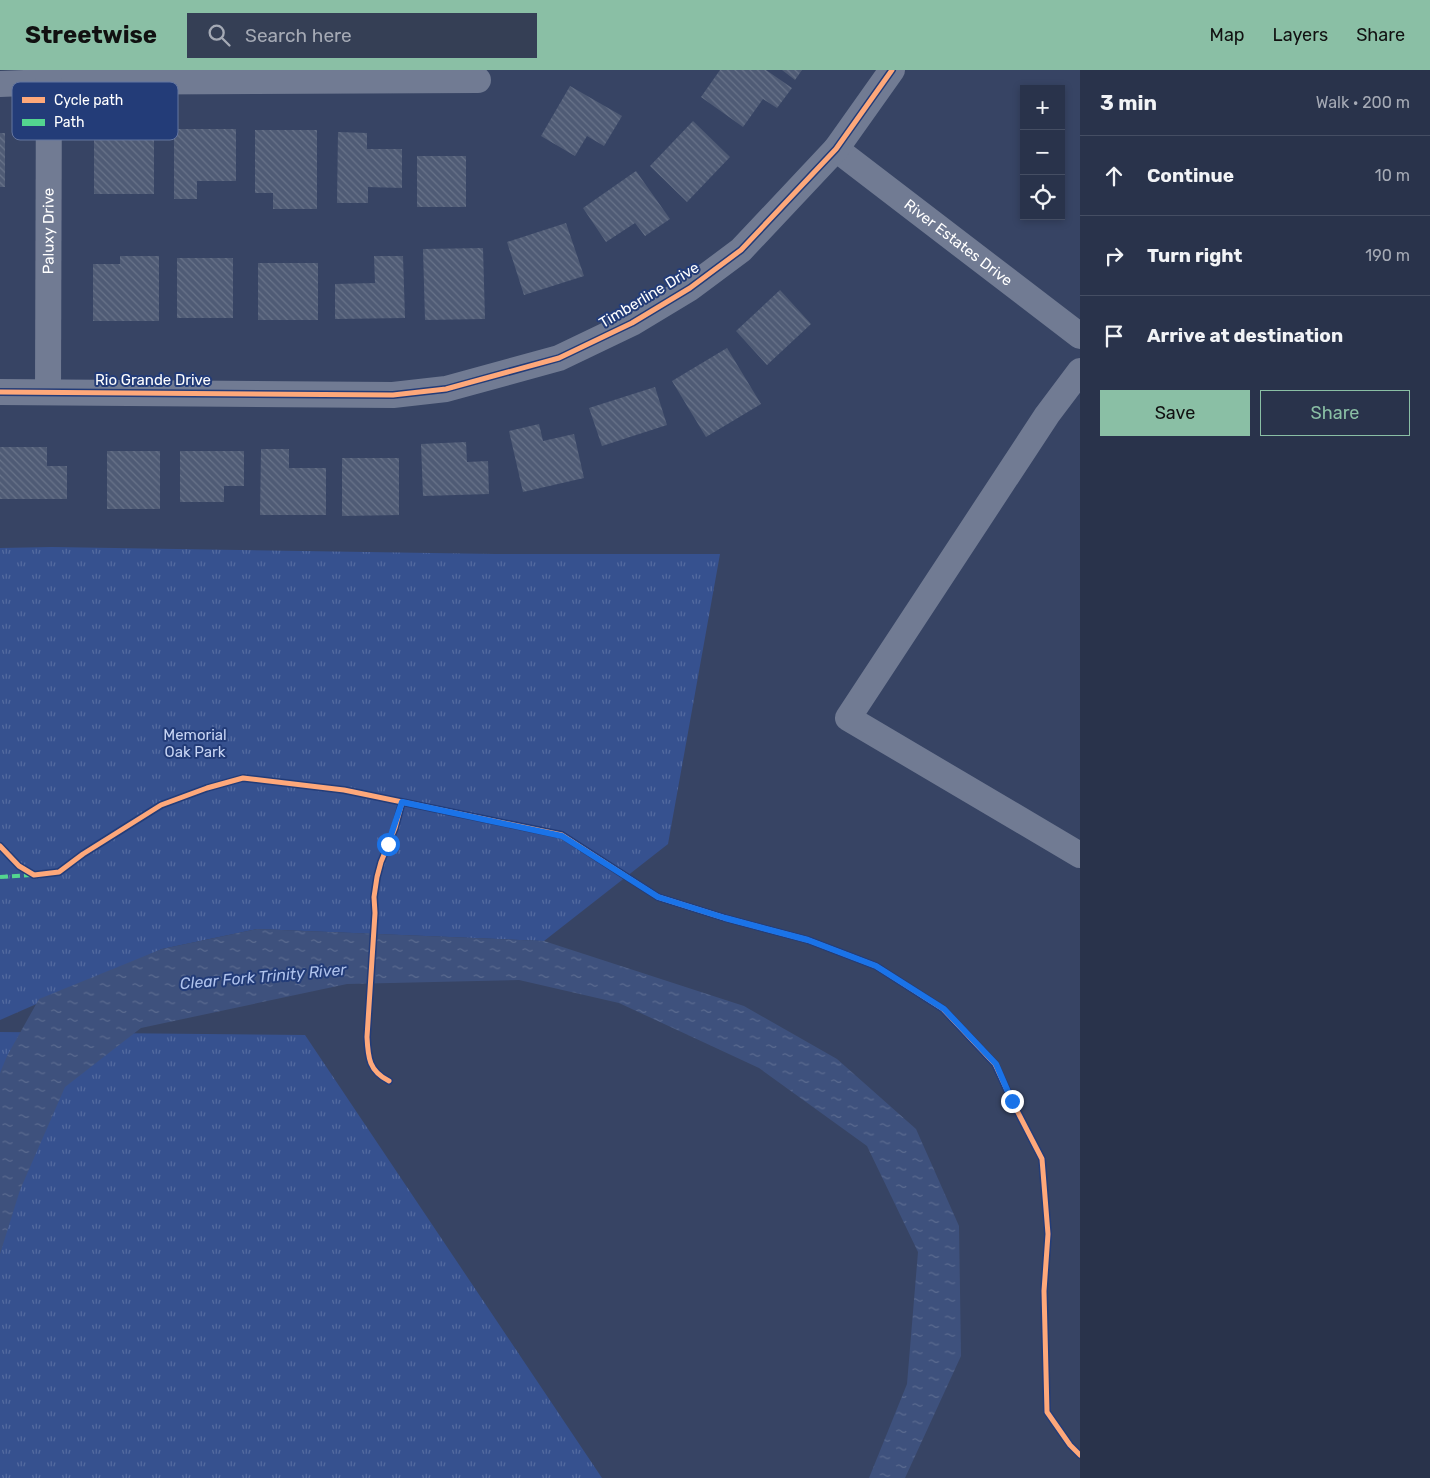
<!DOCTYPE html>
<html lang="en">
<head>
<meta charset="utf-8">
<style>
	body { margin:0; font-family:Rubik,sans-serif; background:#353f55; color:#f1f3f6 }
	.controls { position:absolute; right:15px; top:15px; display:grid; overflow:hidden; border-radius:0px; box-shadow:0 2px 8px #0003 }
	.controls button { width:45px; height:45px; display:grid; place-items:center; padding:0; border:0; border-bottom:1px solid #454e63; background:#29334b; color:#f1f3f6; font:25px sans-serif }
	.stop { position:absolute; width:15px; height:15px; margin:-11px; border:4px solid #1a73e8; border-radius:50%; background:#fff }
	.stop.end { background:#1a73e8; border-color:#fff; box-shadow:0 1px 5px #0008 }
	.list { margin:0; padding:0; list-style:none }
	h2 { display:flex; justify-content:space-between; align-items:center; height:65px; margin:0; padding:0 20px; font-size:21px }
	h2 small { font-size:16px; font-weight:400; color:#a5aab5 }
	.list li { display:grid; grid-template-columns:32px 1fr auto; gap:15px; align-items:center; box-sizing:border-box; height:80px; padding:0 20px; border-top:1px solid #454e63 }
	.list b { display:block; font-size:19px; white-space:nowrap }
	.list em { font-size:16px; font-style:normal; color:#a5aab5 }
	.actions { display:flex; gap:10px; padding:15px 20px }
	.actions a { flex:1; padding:11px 0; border:1px solid #8abfa5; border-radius:0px; text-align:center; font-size:18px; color:#8abfa5 }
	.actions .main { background:#8abfa5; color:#111 }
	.icon { flex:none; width:28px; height:28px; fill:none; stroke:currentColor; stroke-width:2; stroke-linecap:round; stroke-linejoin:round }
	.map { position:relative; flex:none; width:1080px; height:1408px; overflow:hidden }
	header { display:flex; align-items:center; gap:30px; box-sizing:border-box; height:70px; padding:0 25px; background:#8abfa5; color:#111 }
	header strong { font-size:24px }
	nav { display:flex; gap:28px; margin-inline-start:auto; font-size:18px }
	.search { width:350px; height:45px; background:#353f55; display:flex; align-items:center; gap:12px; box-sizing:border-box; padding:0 18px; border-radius:0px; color:#a5aab5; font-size:19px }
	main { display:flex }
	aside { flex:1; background:#29334b }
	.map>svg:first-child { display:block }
	.grass { fill:url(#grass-tufts) }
	.water { fill:url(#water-ripples) }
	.building { fill:url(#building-back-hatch) }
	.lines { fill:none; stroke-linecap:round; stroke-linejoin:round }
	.minor { stroke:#717b93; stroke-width:26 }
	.quiet { stroke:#53d58f; stroke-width:4; stroke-dasharray:8 4; stroke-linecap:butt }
	.cycleway-casing { stroke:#233c78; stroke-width:8 }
	.cycleway { stroke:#fea87a; stroke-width:5 }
	.route { stroke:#1a73e8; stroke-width:6 }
	.labels { text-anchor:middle; stroke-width:4; stroke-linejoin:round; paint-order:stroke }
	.street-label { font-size:15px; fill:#fff; stroke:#233c78 }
	.park-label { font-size:15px; fill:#c7d4f3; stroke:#233c78 }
	.water-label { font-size:16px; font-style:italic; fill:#afc2ec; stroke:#233c78 }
	.key { fill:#233c78; stroke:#6576a0; stroke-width:1 }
	.key-label { font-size:14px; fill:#fff }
</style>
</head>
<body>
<header>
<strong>Streetwise</strong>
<div class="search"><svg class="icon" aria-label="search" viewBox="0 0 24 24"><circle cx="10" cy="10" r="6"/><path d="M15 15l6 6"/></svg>Search here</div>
<nav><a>Map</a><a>Layers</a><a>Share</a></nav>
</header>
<main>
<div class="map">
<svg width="1080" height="1408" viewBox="0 0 1080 1408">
	<defs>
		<pattern id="grass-tufts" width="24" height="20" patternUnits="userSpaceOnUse" patternTransform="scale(1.25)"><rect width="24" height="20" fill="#36518f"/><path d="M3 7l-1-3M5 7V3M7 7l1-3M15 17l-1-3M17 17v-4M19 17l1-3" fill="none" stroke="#546ba0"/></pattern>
		<pattern id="water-ripples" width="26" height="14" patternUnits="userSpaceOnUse" patternTransform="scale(1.25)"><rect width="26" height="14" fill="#3e517d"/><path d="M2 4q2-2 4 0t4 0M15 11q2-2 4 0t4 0" fill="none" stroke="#5b6b90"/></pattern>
		<pattern id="building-back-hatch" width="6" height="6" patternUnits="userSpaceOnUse" patternTransform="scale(1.25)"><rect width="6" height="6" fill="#4f5b75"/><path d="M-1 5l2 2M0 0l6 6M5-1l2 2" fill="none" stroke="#69748a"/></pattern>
	</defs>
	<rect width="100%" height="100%" fill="#374464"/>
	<!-- grass -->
	<path class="grass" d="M52,477L495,484H720L668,774L544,871L257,859L162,879L0,950V478Z
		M0,962L305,965L602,1408H0Z"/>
	<!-- water -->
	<path class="water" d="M257,859L544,871L744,936L837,989L916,1059L959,1156L961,1286L905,1408H869L907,1314L918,1182L867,1076L759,998L619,933L519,910L347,914L141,958L65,1017L20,1120L0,1184V1003L7,986L39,929L162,879Z"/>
	<!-- building -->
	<path class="building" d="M720,0H766L792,18L777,38L763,29L743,57L701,27Z
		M782,0H802L795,10Z
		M570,16L622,46L604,76L587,66L575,86L541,66Z
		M693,51L730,87L687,132L650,96Z
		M174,59H236V111H197V129H174Z
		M255,60H317V139H273V123H255Z
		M94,62H154V124H94Z
		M338,62L367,63V79H402V118L368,117V133H337Z
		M0,63H5V117H0Z
		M417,86H466V137H417Z
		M636,101L670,149L645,166L635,153L606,172L583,138Z
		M566,153L584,206L524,225L507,172Z
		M483,178L485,249L425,250L423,179Z
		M120,186H159V251H93V194H120Z
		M374,186H403L405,248L335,249V214L375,213Z
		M177,188H233V248H177Z
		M258,193H318V250H258Z
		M780,220L811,254L767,295L736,261Z
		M727,278L761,334L706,367L672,311Z
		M655,317L667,355L602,376L589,338Z
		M539,354L543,371L574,364L584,408L523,422L509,361Z
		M466,372L467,392L488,391L489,424L423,426L421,374Z
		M0,377H47V396H67V429H0Z
		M261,379H289V398H326V445H260Z
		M107,381H160V439H107Z
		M180,381H244V416H224V432H180Z
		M342,388H399V445L342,446Z"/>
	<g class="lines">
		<!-- minor -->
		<g class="minor">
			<path d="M0,14L49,12L478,10"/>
			<path id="s1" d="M836,79L1080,266"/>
			<path d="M1080,301L1047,345L848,648L1080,785"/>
			<path d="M0,322L393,325L446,319L559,288L632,253L690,218L741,180L836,79L892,0"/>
			<path id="s2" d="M48,322L49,0"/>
		</g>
		<!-- quiet -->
		<path class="quiet" d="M0,807L31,805"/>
		<defs>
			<path id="cycleway" d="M0,322L393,325L446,319L559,288L632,253L690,218L741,180L836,79L892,0
				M0,776L19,796L34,805L59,802L83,784L161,735L207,718L243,708L344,720L562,765L658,827L725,848L808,870L876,896L943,939L995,994L1012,1031L1042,1089L1048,1164L1044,1221L1047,1342L1070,1375L1080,1385
				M389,1011C369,1001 368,988 367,967L375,843L374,827L377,807L381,792L395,758L402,732"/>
		</defs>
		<!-- cycleway casing -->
		<use href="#cycleway" class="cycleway-casing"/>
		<!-- cycleway -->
		<use href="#cycleway" class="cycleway"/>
	</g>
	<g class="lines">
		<!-- route -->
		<path class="route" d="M388,774L402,732L562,766L658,827L725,848L808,870L876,896L944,939L996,994L1012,1031"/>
	</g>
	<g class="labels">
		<!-- street labels -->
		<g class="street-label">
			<text dy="5" stroke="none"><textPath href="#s2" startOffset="161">Paluxy Drive</textPath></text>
			<text dy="5" stroke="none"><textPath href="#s1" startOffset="154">River Estates Drive</textPath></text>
			<text transform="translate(649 225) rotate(-31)" y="5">Timberline Drive</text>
			<text x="153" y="315">Rio Grande Drive</text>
		</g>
		<!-- park labels -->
		<g class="park-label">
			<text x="195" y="670">Memorial<tspan x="195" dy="17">Oak Park</tspan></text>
		</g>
		<!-- water labels -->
		<g class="water-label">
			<text transform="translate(263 906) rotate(-5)" y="6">Clear Fork Trinity River</text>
		</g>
	</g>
	<!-- legend -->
	<rect x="12" y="12" width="166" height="58" rx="8" class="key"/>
	<rect x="22" y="27" width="23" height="6" fill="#fea87a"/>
	<rect x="22" y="49" width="23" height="7" fill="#53d58f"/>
	<g class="key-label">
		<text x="54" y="35">Cycle path</text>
		<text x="54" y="57">Path</text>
	</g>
</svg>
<div class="controls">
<button>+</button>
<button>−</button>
<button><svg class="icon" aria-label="locate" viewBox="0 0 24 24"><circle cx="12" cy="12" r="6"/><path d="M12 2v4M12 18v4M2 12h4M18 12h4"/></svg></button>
</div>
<div class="stop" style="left:388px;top:774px"></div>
<div class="stop end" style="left:1012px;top:1031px"></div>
</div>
<aside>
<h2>3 min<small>Walk · 200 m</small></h2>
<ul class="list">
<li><svg class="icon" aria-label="ahead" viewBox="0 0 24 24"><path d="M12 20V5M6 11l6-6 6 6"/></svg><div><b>Continue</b></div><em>10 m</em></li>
<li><svg class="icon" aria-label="right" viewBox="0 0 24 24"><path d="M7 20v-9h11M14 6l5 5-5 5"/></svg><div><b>Turn right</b></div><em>190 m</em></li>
<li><svg class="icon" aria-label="arrive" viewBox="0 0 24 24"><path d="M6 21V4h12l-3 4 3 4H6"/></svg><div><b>Arrive at destination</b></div></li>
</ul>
<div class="actions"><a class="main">Save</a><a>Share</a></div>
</aside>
</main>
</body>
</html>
